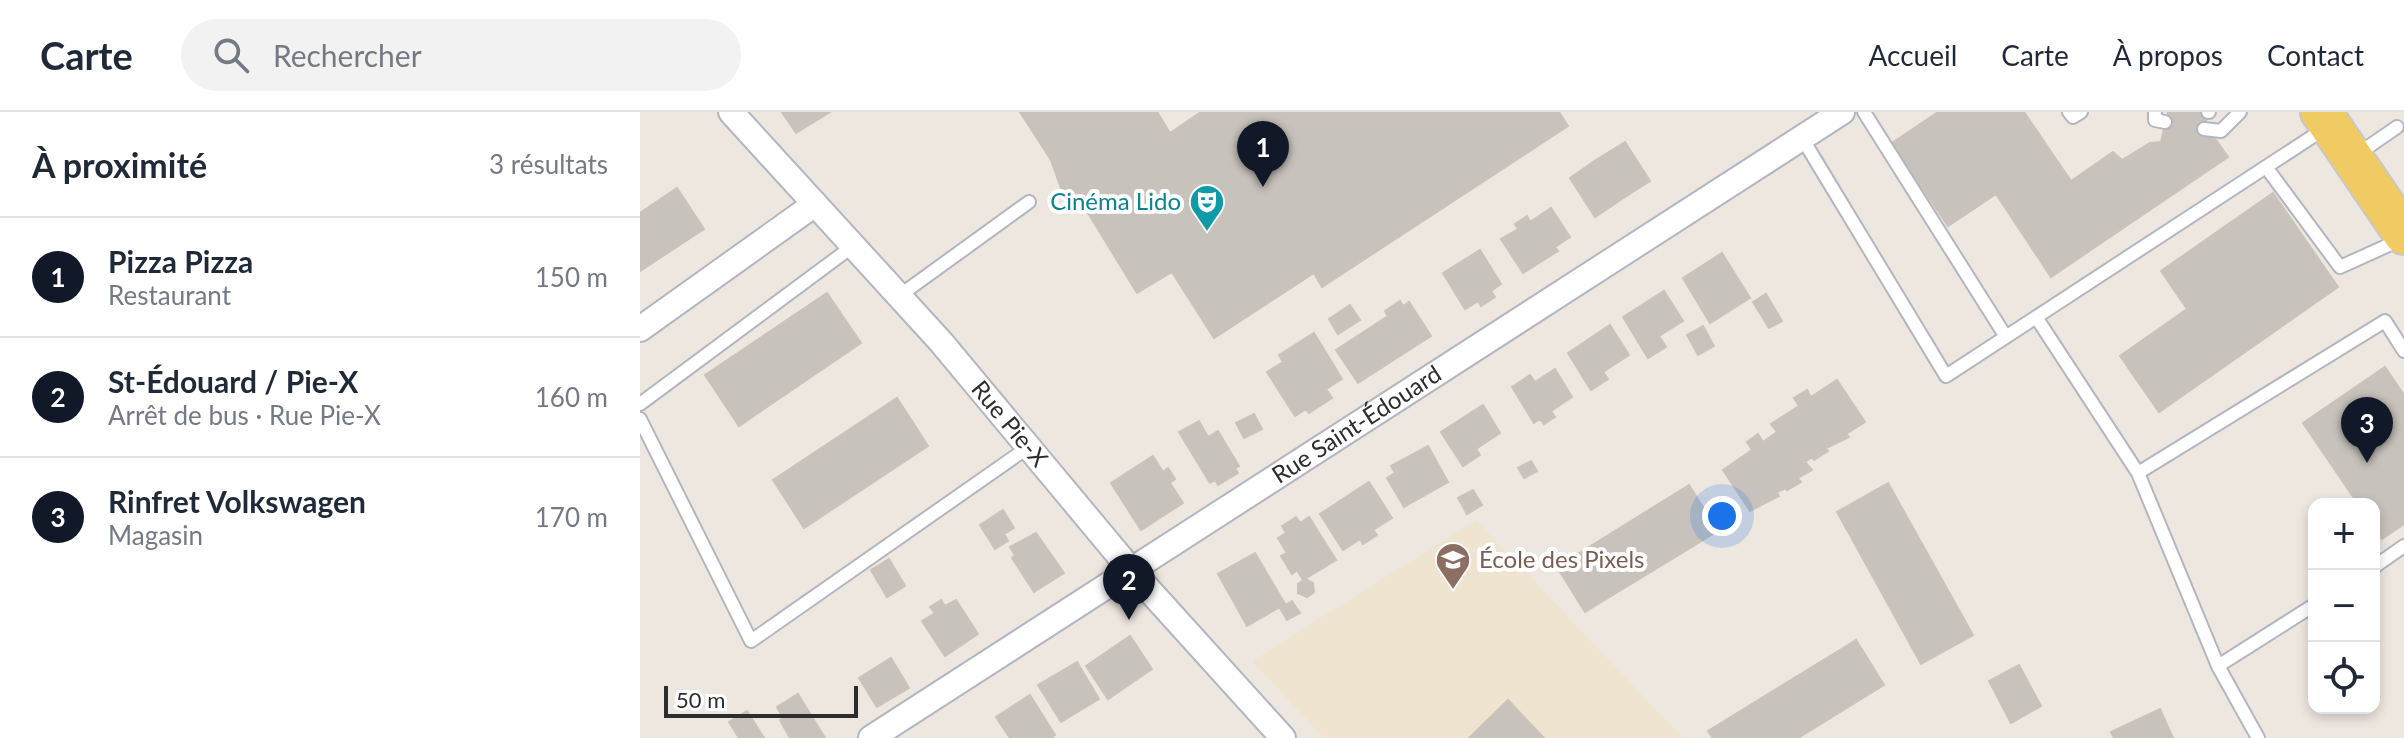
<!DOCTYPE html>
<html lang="fr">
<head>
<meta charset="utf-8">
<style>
	body { margin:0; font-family:Lato,sans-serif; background:#f2f2f3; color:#1f2937 }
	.controls { position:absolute; right:24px; bottom:24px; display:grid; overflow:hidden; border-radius:16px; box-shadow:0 4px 12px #0003 }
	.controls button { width:72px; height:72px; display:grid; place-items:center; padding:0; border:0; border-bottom:2px solid #e0e1e3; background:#fff; color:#1f2937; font:40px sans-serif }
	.scale { position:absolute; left:24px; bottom:20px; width:194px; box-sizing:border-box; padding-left:8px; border:4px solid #2d2d2d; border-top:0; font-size:22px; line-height:28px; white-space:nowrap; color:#2d2d2d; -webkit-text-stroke:6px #fff; paint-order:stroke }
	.you { position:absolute; left:1082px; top:404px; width:28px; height:28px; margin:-20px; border:6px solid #fff; border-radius:50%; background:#1a73e8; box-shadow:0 0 0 12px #1a73e833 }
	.badge { display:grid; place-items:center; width:52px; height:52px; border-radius:50%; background:#111827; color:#fff; font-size:26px; font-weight:700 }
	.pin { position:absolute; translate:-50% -66px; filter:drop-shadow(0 2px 4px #0008) }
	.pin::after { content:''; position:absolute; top:42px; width:28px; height:24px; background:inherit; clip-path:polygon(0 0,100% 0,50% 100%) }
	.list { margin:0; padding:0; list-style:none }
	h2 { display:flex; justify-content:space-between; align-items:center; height:104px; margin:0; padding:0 32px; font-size:34px }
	h2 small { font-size:26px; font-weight:400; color:#747a83 }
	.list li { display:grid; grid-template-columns:52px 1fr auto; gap:24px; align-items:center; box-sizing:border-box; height:120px; padding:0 32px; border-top:2px solid #e0e1e3 }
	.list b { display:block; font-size:30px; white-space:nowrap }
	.list p { margin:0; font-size:26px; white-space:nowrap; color:#747a83 }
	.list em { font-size:26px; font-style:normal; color:#747a83 }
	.icon { flex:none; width:44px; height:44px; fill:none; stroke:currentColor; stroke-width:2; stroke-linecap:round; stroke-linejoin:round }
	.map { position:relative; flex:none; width:1764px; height:626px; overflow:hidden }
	header { display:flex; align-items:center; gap:48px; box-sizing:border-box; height:112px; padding:0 40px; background:#fff; border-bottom:2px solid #e0e1e3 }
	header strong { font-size:38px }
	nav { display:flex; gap:44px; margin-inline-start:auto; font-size:28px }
	.search { width:560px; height:72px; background:#f2f2f3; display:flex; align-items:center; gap:20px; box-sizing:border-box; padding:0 28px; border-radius:44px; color:#747a83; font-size:30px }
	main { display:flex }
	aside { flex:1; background:#fff }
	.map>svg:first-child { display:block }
	.education { fill:#efe4d0 }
	.building { fill:#c7c2bb; stroke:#cac3b9; stroke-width:2 }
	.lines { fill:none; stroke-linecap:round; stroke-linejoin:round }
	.service-casing { stroke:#b3b6c0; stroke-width:16 }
	.minor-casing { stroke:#b3b6c0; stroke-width:28 }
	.primary-casing { stroke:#c8c8c8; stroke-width:44 }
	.service { stroke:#fff; stroke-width:12 }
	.minor { stroke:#fff; stroke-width:24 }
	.primary { stroke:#f0cb63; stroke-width:40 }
	.labels { text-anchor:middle; stroke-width:8; stroke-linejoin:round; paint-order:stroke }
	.culture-label { font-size:24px; fill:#0d838f; stroke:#fff; text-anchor:end }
	.street-label { font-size:24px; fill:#2d2d2d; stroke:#fff }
	.education-label { font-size:24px; fill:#785e54; stroke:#fff; text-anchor:start }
</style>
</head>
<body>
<header>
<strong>Carte</strong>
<div class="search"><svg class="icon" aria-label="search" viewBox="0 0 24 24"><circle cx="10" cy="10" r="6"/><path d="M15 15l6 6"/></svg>Rechercher</div>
<nav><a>Accueil</a><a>Carte</a><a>À propos</a><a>Contact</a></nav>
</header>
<main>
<aside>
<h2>À proximité<small>3 résultats</small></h2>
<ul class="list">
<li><span class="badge">1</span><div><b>Pizza Pizza</b><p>Restaurant</p></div><em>150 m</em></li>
<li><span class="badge">2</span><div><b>St-Édouard / Pie-X</b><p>Arrêt de bus · Rue Pie-X</p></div><em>160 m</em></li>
<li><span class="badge">3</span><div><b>Rinfret Volkswagen</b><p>Magasin</p></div><em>170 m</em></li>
</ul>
</aside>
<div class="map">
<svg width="1764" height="626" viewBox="0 0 1764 626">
	<rect width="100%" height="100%" fill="#eee7e0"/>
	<!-- education -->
	<path class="education" d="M836,408L1043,626H684L612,549Z"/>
	<!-- building -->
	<path class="building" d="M142,0H190L156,21Z
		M380,0H517L530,21L561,0H919L928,14L682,175L674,161L574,226L532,160L497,181L437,83L426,91L411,48Z
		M1298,0H1384L1431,69L1473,40L1482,48L1510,31L1521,30L1528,0H1568L1563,22L1574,25L1588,45L1411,165L1356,82L1308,114L1252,31Z
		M985,30L1010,69L982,87L956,48Z
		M956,48L982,87L955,105L930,66Z
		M37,76L64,117L0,159V101Z
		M1633,81L1698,175L1519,300L1480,244L1547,197L1521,159Z
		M911,96L930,125L915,135L918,139L883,161L861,127L878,117L875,112L887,104L890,110Z
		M840,138L861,172L851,179L855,185L841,194L838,189L825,197L803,161Z
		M1082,141L1110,186L1070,211L1043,166Z
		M1024,179L1043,209L1019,224L1026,235L1008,246L983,205Z
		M187,181L221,231L99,314L65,263Z
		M1126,182L1142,209L1129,216L1113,190Z
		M760,189L763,194L769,190L791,224L718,271L696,238L748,204L745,199Z
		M710,193L720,208L698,222L689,207Z
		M970,213L989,243L963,260L968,267L951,278L928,241Z
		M1063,214L1074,234L1058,243L1047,223Z
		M674,221L702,267L686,277L692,286L669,301L666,297L655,304L627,260L643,250L639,243Z
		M1745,255L1764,283V412L1742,427L1734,416V392H1718L1663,311Z
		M915,257L932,285L911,299L915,305L904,312L900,307L894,311L872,275L890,263L895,270Z
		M1197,268L1225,310L1206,322L1209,325L1186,336L1188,339L1174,348L1172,345L1165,350L1172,358L1158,366L1161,370L1147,378L1146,376L1137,380L1139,384L1110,399L1083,358L1112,338L1107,330L1118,322L1123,330L1137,320L1131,312L1159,294L1154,286L1167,278L1171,285Z
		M257,286L288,334L164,416L133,368Z
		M843,293L860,321L836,337L840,343L823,354L801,320Z
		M614,302L622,317L604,326L596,311Z
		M559,309L568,325L578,319L599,354L595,356L598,361L578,373L575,368L570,371L539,320Z
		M788,334L808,370L764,395L747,366L755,361L751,354Z
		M513,344L523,360L528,356L535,367L530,371L543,391L501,418L471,371Z
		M891,349L897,359L884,366L878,356Z
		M729,370L752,406L733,418L737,423L723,432L720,427L703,438L680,402Z
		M1248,371L1333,523L1281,552L1197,400Z
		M1049,373L1078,419L945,500L917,455Z
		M833,378L842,393L827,402L818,386Z
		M363,398L374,416L364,422L368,429L355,437L340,413Z
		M656,405L660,411L669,405L696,448L663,468L657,458L652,462L641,444L647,441L638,426L646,421L642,414Z
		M396,421L424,461L394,480L372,446L375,443L370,435Z
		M615,441L645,492L607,514L578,462Z
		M249,447L265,474L247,485L231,458Z
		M665,467L673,471L674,480L667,485L658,481V472Z
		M301,488L305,494L316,488L338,522L305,544L282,509L295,501L290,495Z
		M652,489L660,501L647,508L640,496Z
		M490,524L512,557L468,587L446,554Z
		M1216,528L1244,573L1158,626H1073L1068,619Z
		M251,546L269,576L237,595L219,566Z
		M437,550L459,587L421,610L398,573Z
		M1379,553L1401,594L1371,611L1349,569Z
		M158,582L185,626H150L140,608L143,606L137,595Z
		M390,583L415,623L411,626H370L356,605Z
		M868,588L904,626H829Z
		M1520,597L1533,626H1474L1471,620Z
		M107,599L124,626H99L89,610Z"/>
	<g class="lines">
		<defs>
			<path id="service" d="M1224,0L1366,225
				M1429,0L1433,5L1441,0
				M1515,0V8L1525,10
				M1568,0H1569
				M1564,17L1581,19L1600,0
				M1162,26L1306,264L1684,17
				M1715,44L1757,15
				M1626,55L1700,155L1762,127
				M259,184L389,90
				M1396,205L1498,361L1578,554L1618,626
				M0,292L213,134
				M0,307L111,529L390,334
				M1498,361L1745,209L1764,239
				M1734,455L1764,434
				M1578,554L1674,493"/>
			<g id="minor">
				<path id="s1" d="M91,0L301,230L491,458L643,626"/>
				<path d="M0,217L175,92"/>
				<path id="s2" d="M231,626L1202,0"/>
			</g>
			<path id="primary" d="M1681,0L1764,122"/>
		</defs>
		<!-- service casing -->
		<use href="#service" class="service-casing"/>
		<!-- minor casing -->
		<use href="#minor" class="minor-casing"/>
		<!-- primary casing -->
		<use href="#primary" class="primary-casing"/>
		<!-- service -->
		<use href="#service" class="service"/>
		<!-- minor -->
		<use href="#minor" class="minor"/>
		<!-- primary -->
		<use href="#primary" class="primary"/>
	</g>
	<!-- icons -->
	<defs>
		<symbol id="theatre-pin" viewBox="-11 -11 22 30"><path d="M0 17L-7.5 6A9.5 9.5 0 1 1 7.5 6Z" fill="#0f9aa8" stroke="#fff"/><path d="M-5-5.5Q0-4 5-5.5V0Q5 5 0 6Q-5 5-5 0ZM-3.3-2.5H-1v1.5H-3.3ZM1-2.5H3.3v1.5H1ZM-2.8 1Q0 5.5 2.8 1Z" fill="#fff"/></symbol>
		<symbol id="school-pin" viewBox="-11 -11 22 30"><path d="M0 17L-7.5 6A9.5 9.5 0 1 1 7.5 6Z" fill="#8d6e63" stroke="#fff"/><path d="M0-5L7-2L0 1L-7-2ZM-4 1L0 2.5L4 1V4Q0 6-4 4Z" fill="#fff"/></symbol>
	</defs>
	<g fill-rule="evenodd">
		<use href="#theatre-pin" x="547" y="70" width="40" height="54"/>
		<use href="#school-pin" x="793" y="428" width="40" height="54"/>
	</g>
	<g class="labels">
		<!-- culture labels -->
		<g class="culture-label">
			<text x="541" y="98">Cinéma Lido</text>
		</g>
		<!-- street labels -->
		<g class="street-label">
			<text dy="8" stroke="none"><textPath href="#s1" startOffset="418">Rue Pie-X</textPath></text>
			<text dy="8" stroke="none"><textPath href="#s2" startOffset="578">Rue Saint-Édouard</textPath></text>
		</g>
		<!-- education labels -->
		<g class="education-label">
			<text x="839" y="456">École des Pixels</text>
		</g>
	</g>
</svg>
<div class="controls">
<button>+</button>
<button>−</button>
<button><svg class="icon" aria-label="locate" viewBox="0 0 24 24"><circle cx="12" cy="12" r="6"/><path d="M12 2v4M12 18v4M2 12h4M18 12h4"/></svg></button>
</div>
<div class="scale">50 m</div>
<div class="you"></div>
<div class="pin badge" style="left:623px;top:75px">1</div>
<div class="pin badge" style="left:489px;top:508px">2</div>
<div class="pin badge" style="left:1727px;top:351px">3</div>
</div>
</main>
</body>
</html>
